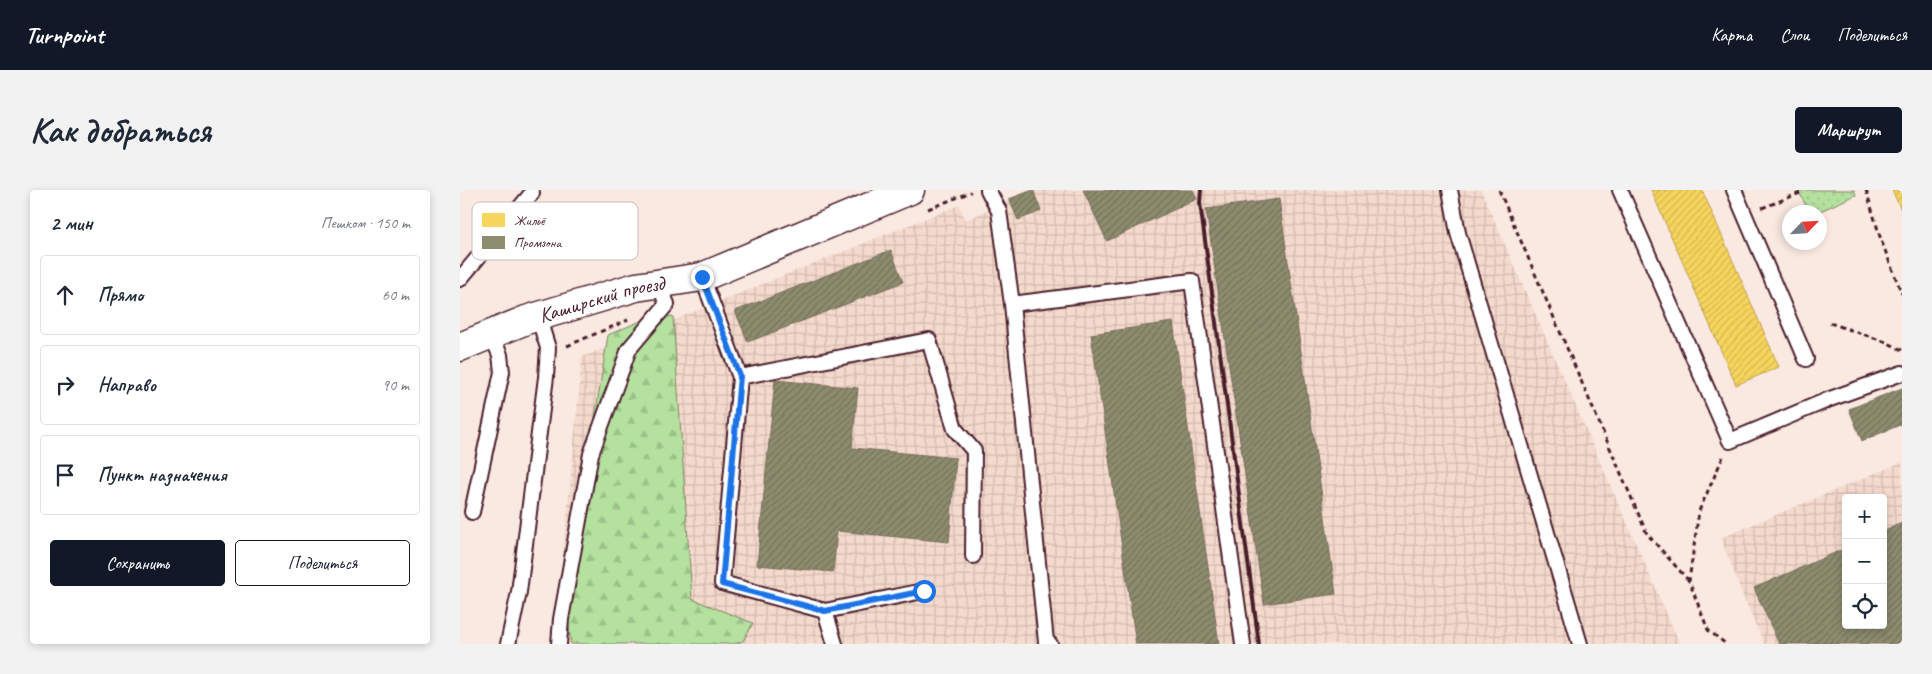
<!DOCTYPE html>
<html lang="ru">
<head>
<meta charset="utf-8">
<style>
	body { margin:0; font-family:Caveat,sans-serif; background:#f2f2f3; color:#1f2937 }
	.controls { position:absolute; right:15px; bottom:15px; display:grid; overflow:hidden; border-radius:5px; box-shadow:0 2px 8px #0003 }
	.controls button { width:45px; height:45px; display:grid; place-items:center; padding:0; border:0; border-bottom:1px solid #e0e1e3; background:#fff; color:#1f2937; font:25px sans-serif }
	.compass { position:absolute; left:1322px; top:15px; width:45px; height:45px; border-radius:50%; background:#fff; box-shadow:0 2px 8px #0003; rotate:65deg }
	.stop { position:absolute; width:15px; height:15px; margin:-11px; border:4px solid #1a73e8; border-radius:50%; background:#fff }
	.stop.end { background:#1a73e8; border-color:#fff; box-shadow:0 1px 5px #0008 }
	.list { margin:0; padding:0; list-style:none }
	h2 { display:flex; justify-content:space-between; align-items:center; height:65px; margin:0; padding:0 20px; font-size:21px }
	h2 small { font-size:16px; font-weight:400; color:#747a83 }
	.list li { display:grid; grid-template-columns:32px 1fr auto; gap:15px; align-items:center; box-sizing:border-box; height:80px; margin:0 10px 10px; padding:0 10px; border:1px solid #e0e1e3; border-radius:5px }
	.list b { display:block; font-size:19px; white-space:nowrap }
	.list em { font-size:16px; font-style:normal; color:#747a83 }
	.actions { display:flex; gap:10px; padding:15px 20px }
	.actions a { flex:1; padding:11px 0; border:1px solid #111827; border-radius:5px; text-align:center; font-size:18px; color:#111827 }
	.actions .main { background:#111827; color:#fff }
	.icon { flex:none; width:28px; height:28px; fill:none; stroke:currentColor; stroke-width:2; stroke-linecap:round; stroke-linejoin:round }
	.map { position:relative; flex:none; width:1442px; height:454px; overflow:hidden; border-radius:5px }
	header { display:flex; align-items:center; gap:30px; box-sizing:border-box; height:70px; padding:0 25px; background:#111827; color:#fff }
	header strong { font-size:24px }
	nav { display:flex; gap:28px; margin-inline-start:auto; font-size:18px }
	.intro { display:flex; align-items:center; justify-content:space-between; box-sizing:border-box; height:120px; padding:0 30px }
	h1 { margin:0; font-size:35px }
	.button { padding:12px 22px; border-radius:5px; background:#111827; color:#fff; font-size:18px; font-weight:700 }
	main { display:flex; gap:30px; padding:0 30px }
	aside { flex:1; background:#fff; border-radius:5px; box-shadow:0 2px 8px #0003 }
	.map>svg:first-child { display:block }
	.industrial { fill:url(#industrial-grid); fill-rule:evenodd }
	.forest { fill:url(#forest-firs); stroke:#7f8064 }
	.park { fill:url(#park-dots); stroke:#7f8064 }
	.homes { fill:url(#homes-hatch); stroke:#c29e4d }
	.industry { fill:url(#industry-hatch); stroke:#786b5a }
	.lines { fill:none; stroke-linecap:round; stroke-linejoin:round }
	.lane-casing { stroke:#4a1f2b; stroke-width:18 }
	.street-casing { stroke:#4a1f2b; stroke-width:31 }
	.path { stroke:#4a1f2b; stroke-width:3; stroke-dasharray:5 4; stroke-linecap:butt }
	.lane { stroke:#fff; stroke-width:14 }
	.street { stroke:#fff; stroke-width:28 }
	.rail { stroke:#4a1f2b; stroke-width:4 }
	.route { stroke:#1a73e8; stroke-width:6 }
	.labels { text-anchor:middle; stroke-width:5; stroke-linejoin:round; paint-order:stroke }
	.street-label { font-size:21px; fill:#4a1f2b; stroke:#fff }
	.key { fill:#fff; stroke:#c9bcbf; stroke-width:1 }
	.key-label { font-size:14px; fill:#4a1f2b }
</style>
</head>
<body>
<header>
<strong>Turnpoint</strong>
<nav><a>Карта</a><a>Слои</a><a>Поделиться</a></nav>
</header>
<div class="intro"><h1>Как добраться</h1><a class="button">Маршрут</a></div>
<main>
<aside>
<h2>2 мин<small>Пешком · 150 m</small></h2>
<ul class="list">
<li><svg class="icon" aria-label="ahead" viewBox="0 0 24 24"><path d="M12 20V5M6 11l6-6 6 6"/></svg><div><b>Прямо</b></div><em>60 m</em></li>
<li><svg class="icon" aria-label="right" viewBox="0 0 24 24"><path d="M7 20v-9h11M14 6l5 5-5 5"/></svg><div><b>Направо</b></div><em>90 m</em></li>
<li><svg class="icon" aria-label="arrive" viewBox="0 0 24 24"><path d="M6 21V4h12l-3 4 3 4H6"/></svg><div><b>Пункт назначения</b></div></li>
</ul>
<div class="actions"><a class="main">Сохранить</a><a>Поделиться</a></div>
</aside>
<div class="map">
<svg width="1442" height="454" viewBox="0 0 1442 454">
	<defs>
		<pattern id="industrial-grid" width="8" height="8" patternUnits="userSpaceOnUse" patternTransform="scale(1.25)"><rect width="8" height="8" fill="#f4dacc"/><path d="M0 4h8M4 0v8" fill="none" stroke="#d3bbaf"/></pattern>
		<pattern id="forest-firs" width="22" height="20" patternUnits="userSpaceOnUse" patternTransform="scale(1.25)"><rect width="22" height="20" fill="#b4e19e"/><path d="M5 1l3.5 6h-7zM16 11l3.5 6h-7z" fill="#9cc188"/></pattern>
		<pattern id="park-dots" width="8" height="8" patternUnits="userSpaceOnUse" patternTransform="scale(1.25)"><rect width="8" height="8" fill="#b4e19e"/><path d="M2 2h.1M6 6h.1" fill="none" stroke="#9cc188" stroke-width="1.8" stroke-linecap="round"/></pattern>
		<pattern id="homes-hatch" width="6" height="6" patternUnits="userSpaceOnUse" patternTransform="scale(1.25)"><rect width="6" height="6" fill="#f6d55c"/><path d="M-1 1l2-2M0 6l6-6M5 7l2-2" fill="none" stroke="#d4b650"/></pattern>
		<pattern id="industry-hatch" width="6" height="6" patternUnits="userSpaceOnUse" patternTransform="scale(1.25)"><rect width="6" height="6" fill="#8c8c6e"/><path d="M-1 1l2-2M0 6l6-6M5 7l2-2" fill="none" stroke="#74725b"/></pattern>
	</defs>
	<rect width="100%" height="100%" fill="#f9e9e1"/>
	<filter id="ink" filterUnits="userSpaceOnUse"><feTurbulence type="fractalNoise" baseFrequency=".02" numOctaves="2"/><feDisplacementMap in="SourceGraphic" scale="10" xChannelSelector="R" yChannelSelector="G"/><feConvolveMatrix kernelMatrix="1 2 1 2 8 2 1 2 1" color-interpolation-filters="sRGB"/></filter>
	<g filter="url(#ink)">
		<!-- industrial -->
		<path class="industrial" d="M572,0H1021L1220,454H95L122,167L499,15L506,30Z
			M1442,272V454H1304L1283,406L1261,348ZM1386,308H1423V435H1386Z"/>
		<!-- forest -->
		<path class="forest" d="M213,126L232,409L293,433L283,451L274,454H111L106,412L148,145L183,130Z"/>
		<!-- park -->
		<path class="park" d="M1338,0H1394L1396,5L1358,22H1349Z"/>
		<!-- homes -->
		<path class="homes" d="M1191,0H1242L1319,177L1276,195Z
			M1432,0H1442V22Z"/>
		<!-- industry -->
		<path class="industry" d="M573,0L581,21L558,30L549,9Z
			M623,0H733L737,9L647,51Z
			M819,9L876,404L804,414L746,19Z
			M431,60L443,92L288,152L275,121Z
			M713,132L759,454H676L631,144Z
			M315,190L398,198L392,258L496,268L489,352L377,341L373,382L297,375Z
			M1442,198V234L1402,251L1389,219Z
			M1442,333V454H1319L1294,398L1386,358V435H1423V341Z"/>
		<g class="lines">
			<defs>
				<path id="lane" d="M528,0L539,21L552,114L586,452L590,454
					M990,0L998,43L1120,454
					M1160,0L1270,251L1370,209L1442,183
					M1274,0L1346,169
					M242,87L280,187L262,393L365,421L375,454
					M0,89L72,3
					M552,114L732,91L783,454
					M280,187L469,150L495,239L514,261L513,366
					M12,322L42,182L40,165L31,144
					M365,421L463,401
					M48,454L59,402L86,187L88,158L78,126
					M99,454L101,429L131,264L169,159L207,114L198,92"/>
				<g id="street">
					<path id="s1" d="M0,157L66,130L176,97L242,87L450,0"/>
				</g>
			</defs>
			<!-- lane casing -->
			<use href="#lane" class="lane-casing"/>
			<!-- street casing -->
			<use href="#street" class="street-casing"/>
			<!-- path -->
			<path class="path" d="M1039,0L1187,344L1229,391
				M1406,0L1421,50L1442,104
				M1302,18L1340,3
				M468,19L511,2
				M1370,133L1426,152L1442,160
				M107,156L168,130
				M1263,267L1239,321L1229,391L1248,440L1266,454"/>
			<!-- lane -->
			<use href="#lane" class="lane"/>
			<!-- street -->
			<use href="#street" class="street"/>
			<!-- rail -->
			<path class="rail" d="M741,0L740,13L799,454"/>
		</g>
	</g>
	<g class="lines" filter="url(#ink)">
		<!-- route -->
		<path class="route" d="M242,87L280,186L262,394L365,421L464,401"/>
	</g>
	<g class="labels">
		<!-- street labels -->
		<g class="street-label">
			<text dy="7" stroke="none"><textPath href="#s1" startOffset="150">Каширский проезд</textPath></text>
		</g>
	</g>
	<!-- legend -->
	<rect x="12" y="12" width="166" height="58" rx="8" class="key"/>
	<rect x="22" y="23" width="23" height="14" fill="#f6d55c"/>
	<rect x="22" y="46" width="23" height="13" fill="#8c8c6e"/>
	<g class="key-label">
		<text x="54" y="35">Жильё</text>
		<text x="54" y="57">Промзона</text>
	</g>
</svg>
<div class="controls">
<button>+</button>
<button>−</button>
<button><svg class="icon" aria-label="locate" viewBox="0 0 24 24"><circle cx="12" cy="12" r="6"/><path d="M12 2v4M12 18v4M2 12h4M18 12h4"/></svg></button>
</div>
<svg class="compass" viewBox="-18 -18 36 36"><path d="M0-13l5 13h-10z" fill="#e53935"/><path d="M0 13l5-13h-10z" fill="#747a83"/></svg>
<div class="stop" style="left:464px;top:401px"></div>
<div class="stop end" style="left:242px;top:87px"></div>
</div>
</main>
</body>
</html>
